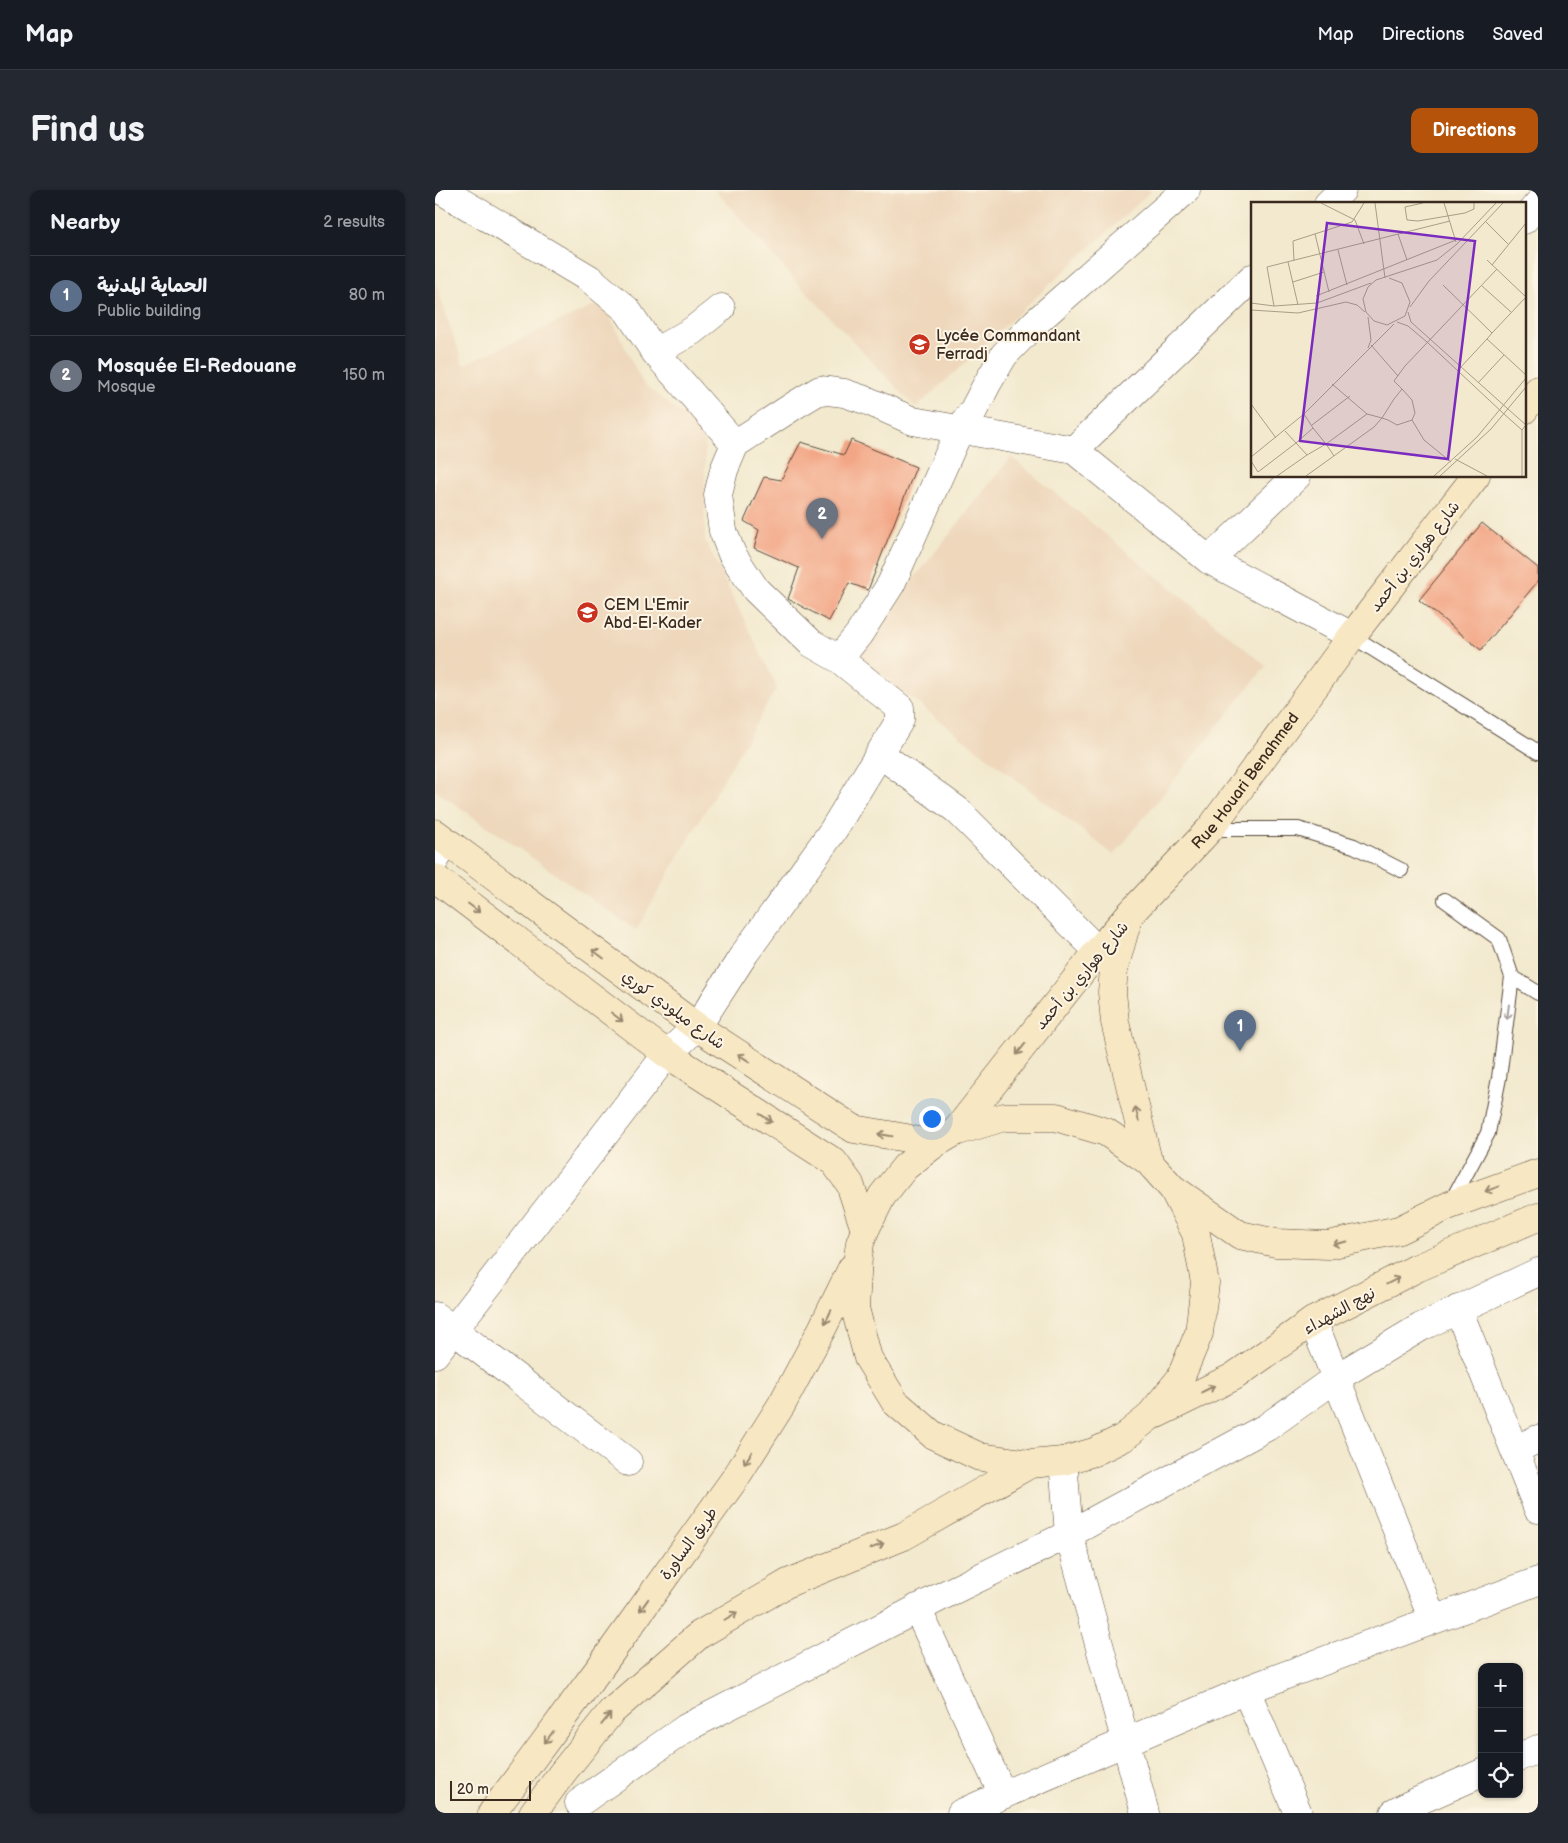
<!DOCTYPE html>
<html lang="en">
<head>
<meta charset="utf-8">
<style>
	body { margin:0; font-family:"Balsamiq Sans","Playpen Sans Arabic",sans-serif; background:#242831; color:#f1f3f6 }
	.controls { position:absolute; right:15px; bottom:15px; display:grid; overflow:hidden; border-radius:10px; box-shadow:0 1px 4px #0004 }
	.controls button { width:45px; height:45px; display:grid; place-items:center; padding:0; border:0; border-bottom:1px solid #363941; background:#171b24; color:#f1f3f6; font:25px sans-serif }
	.scale { position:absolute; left:15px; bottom:12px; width:81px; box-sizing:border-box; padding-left:5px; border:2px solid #3b2a1e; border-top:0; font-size:14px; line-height:18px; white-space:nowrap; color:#3b2a1e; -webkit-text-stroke:4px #fcf5e5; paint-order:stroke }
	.you { position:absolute; left:496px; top:928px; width:18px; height:18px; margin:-12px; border:4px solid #fff; border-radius:50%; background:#1a73e8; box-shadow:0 0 0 8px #1a73e833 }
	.badge { display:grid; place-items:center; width:32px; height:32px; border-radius:50%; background:#b45309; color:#fff; font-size:16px; font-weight:700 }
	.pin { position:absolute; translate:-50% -41px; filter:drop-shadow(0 1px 2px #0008) }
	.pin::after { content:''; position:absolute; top:26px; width:18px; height:15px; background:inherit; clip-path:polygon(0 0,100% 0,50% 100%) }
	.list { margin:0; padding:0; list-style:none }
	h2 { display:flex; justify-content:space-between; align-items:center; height:65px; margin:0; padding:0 20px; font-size:21px }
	h2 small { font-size:16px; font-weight:400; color:#9ea1a6 }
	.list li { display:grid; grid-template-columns:32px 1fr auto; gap:15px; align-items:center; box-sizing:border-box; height:80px; padding:0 20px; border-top:1px solid #363941 }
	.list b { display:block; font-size:19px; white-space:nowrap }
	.list p { margin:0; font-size:16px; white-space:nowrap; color:#9ea1a6 }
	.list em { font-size:16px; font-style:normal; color:#9ea1a6 }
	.icon { flex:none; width:28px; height:28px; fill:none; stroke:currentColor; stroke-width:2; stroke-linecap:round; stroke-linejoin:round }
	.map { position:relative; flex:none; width:1103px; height:1623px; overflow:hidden; border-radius:10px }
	header { display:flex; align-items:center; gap:30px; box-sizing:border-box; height:70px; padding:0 25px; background:#171b24; border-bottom:1px solid #363941 }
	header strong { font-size:24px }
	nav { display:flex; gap:28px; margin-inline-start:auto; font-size:18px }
	.intro { display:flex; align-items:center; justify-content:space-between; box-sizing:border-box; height:120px; padding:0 30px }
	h1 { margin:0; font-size:35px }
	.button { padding:12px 22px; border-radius:10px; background:#b45309; color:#fff; font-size:18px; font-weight:700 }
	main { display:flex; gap:30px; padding:0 30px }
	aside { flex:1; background:#171b24; border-radius:10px; box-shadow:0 1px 4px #0004 }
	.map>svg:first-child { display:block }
	.built { fill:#eed7bb }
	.building { fill:#f3a685 }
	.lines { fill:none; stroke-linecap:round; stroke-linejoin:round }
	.lane-casing { stroke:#564738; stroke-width:16 }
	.street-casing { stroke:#564738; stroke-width:29 }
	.secondary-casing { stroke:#564738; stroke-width:29 }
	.lane { stroke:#fff; stroke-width:14 }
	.street { stroke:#fff; stroke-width:28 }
	.secondary { stroke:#f8e7c3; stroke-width:28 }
	.oneway { stroke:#9a8870 }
	.oneway2 { stroke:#a79f9a }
	.labels { text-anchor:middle; stroke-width:4; stroke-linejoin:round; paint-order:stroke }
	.poi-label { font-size:16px; fill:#3b2a1e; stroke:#fcf5e5; text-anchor:start }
	.street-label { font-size:16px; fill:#3b2a1e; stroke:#fcf5e5 }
	.inset-road { fill:none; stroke:#a99d88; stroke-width:1 }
	.view { fill:#7b2cbf; fill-opacity:0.15; stroke:#7b2cbf; stroke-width:2.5 }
	.inset-edge { fill:none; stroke:#3b2a1e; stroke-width:2.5 }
</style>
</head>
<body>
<header>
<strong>Map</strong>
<nav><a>Map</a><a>Directions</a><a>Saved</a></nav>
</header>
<div class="intro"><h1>Find us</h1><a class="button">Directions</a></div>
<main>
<aside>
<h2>Nearby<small>2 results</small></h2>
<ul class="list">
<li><span class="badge" style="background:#5c6f8a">1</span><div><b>الحماية المدنية</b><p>Public building</p></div><em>80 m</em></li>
<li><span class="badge" style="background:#6b7280">2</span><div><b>Mosquée El-Redouane</b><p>Mosque</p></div><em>150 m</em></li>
</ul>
</aside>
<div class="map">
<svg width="1103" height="1623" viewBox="0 0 1103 1623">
	<rect width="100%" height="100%" fill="#fcf5e5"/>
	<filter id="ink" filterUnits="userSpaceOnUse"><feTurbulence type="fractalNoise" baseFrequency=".02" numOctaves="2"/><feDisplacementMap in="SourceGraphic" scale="10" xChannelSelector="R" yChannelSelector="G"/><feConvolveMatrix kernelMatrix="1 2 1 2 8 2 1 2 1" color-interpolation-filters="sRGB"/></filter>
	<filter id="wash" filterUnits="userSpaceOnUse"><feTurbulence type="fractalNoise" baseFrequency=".0096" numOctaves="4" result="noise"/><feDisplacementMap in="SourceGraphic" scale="20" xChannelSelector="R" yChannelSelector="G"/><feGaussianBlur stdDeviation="1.12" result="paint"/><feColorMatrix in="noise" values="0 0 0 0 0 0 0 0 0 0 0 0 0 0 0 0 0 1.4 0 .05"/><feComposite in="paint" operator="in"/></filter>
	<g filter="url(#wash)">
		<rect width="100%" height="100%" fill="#f2e9ce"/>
		<!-- built -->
		<path class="built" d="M280,0H717L481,218L360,90Z
			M0,91L28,175L168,112L207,192L270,244V350L342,497L201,740L0,600Z
			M576,267L831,476L679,665L419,464Z"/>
		<g id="blocks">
			<!-- building -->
			<path class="building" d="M416,250L481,277L433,400L414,393L394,431L353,409L364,378L319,358L324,340L309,331L329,287L346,290L366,252L409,265Z
				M1047,333L1103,378V391L1046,460L984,410Z"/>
		</g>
	</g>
	<g filter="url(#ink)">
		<use href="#blocks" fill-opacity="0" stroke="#564738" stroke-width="1"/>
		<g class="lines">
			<defs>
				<path id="lane" d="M917,446L1103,562
					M775,639H863L919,656L966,680
					M1010,710L1064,749L1077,787
					M1016,1012L1053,943L1064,888L1077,787L1103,803"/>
				<path id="street" d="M6,0L155,89L192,120L220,162L300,254
					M751,0L601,132L569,165L552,194L538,221L525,239L456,394L424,444L404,469L376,453L321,400L297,364L288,341L283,305L289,280L300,254L360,215L385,200L409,203L433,211L478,231L639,260L774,370L917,446
					M893,14L907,0
					M1089,30L1103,14
					M220,162L257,141L286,118
					M639,260L817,88
					M774,370L862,286
					M445,564L522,620L663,761L679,778
					M0,670L11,652
					M1023,1119L1103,1319
					M0,1126L193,1272
					M878,1131L998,1430
					M0,1164L232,864L262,837L310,763L397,642L465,530V518L404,469
					M1079,1260L1103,1249
					M628,1271L634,1344L710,1623
					M482,1418L568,1605
					M811,1500L863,1623
					M1084,1567L1103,1559
					M144,1613L251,1538L515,1402L634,1344L832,1237L901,1188L986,1137L1103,1082
					M526,1623L811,1500L1103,1391
					M959,1623L974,1615L1047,1583"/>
				<g id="secondary">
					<path d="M1089,220L1103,200"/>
					<path d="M0,643L262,837L419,939L471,948L498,955"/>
					<path d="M0,688L232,864L399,972L415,994L430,1040"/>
					<path d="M692,732L679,779L677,802L680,832L713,971"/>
					<path id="s1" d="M520,942L663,761L693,726L775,639L917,446L1041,286"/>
					<path d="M740,1000L805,1045L841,1053L893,1055L964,1040L1015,1015L1103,983"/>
					<path d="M722,1224L798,1187L878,1131L982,1078L1103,1027"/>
					<path d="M57,1623L166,1476L301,1287L347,1214L388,1137L417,1078"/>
					<path d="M98,1623L128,1582L176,1522L264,1445L353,1393L469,1346L595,1274L628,1271L659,1262L688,1248L713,1228L745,1189L764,1143L770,1093L761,1044L738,999L713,971L671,942L621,927H569L520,942L498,955L470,977L447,1006L430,1040L425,1053L423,1067L420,1118L433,1168L460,1212L498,1245L545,1267L595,1274"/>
				</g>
			</defs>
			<!-- lane casing -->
			<use href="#lane" class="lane-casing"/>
			<!-- street casing -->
			<use href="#street" class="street-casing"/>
			<!-- secondary casing -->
			<use href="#secondary" class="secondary-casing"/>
			<!-- lane -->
			<use href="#lane" class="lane"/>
			<!-- street -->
			<use href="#street" class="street"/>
			<!-- secondary -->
			<use href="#secondary" class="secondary"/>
		</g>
		<!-- one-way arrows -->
		<defs><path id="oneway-shaft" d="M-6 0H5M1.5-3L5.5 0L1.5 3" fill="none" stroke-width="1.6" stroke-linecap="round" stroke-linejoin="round" transform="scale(1.25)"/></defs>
		<g class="oneway">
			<use href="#oneway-shaft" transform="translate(39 718) rotate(37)"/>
			<use href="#oneway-shaft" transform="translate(163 764) rotate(-143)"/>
			<use href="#oneway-shaft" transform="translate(182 827) rotate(37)"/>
			<use href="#oneway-shaft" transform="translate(586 859) rotate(128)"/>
			<use href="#oneway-shaft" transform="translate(309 868) rotate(-147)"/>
			<use href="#oneway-shaft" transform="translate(702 924) rotate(-104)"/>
			<use href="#oneway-shaft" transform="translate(331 928) rotate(33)"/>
			<use href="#oneway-shaft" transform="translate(450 945) rotate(-171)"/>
			<use href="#oneway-shaft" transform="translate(1057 999) rotate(160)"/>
			<use href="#oneway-shaft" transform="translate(905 1053) rotate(168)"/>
			<use href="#oneway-shaft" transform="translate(958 1091) rotate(-27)"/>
			<use href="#oneway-shaft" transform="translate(393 1127) rotate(116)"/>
			<use href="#oneway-shaft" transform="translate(773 1199) rotate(-26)"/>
			<use href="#oneway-shaft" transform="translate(313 1268) rotate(122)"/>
			<use href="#oneway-shaft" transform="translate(442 1356) rotate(-22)"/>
			<use href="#oneway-shaft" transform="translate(209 1415) rotate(125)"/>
			<use href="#oneway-shaft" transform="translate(296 1426) rotate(-30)"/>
			<use href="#oneway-shaft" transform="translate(171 1529) rotate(-51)"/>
			<use href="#oneway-shaft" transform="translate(114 1547) rotate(127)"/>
		</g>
		<use class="oneway2" href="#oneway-shaft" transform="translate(1073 822) rotate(97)"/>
	</g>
	<!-- icons -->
	<defs>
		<symbol id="school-disc" viewBox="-11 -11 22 22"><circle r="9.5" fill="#c8321e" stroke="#fcf5e5"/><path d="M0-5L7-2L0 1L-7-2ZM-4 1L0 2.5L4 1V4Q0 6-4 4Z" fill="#fff"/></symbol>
	</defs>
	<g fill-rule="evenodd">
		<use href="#school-disc" x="472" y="142" width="25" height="25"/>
		<use href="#school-disc" x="140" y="410" width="25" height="25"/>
	</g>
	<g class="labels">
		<!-- poi labels -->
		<g class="poi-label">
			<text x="501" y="151">Lycée Commandant<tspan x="501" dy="18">Ferradj</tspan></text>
			<text x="169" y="420">CEM L'Emir<tspan x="169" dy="18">Abd-El-Kader</tspan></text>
		</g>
		<!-- street labels -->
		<g class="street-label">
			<text transform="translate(979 366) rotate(-52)" y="6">شارع هواري بن أحمد</text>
			<text dy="6" stroke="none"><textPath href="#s1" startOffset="456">Rue Houari Benahmed</textPath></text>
			<text transform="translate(646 785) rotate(-50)" y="6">شارع هواري بن أحمد</text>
			<text transform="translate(239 819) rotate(36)" y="6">شارع ميلودي كوري</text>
			<text transform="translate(904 1120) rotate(-29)" y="6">نهج الشهداء</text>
			<text transform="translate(253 1353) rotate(-54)" y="6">طريق الساورة</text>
		</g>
	</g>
	<!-- overview -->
	<g transform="translate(816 12)">
		<rect width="275" height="275" fill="#f2e9ce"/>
		<path class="inset-road" d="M70,1L104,18L113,42M124,1L134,76M172,1L154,5L156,18L167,19L214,11L223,7V1M193,1L205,40M234,19L257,42M64,32L78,90M147,32L156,58M87,48L96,83M236,58L275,95M43,59L42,39L101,20L113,1M37,60L47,103M241,63L275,21M138,76L151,81L159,100L154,114L136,123L123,119L115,110L112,97L117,85L125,78L186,58L206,42L245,1M42,80L73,70M192,83L241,131L236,137M231,84L260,110M65,94L205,38M0,101L23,104L66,101L120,81M23,104L16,65L199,19M159,105L178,79L252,1M0,108L47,111L95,100L106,103L114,110M157,110L160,120L257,207M146,120L157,124L176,140L253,212M241,131L275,95M120,143L147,174M117,146L120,138L117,115M208,167L236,137L275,173M227,181L253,153M151,187L143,179L154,164L246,67M0,202L25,236M257,207L275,223L271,228M253,212L271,228V274M161,218L173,238L200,260M61,223L99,194M56,253L75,242L62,226M83,254L75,242L116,212M0,255L53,212L143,122M204,257L236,274M0,259L7,270L45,241L34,229M26,274L56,253L45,241L62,226L53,212M55,274L123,225L131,216L143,197L151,187L161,198L164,211L161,218L146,223L137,218L131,216L116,212L81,182M183,274L226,235L275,176M189,274L240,227L275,185"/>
		<path class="view" d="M76,21L224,39L197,257L49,239Z"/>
		<rect width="275" height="275" class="inset-edge"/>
	</g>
</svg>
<div class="controls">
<button>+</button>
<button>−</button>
<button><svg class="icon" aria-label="locate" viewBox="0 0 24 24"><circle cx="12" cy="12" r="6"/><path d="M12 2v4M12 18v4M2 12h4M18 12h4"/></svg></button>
</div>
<div class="scale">20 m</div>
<div class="you"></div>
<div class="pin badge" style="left:805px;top:861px;background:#5c6f8a">1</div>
<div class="pin badge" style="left:387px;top:349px;background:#6b7280">2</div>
</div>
</main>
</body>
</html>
